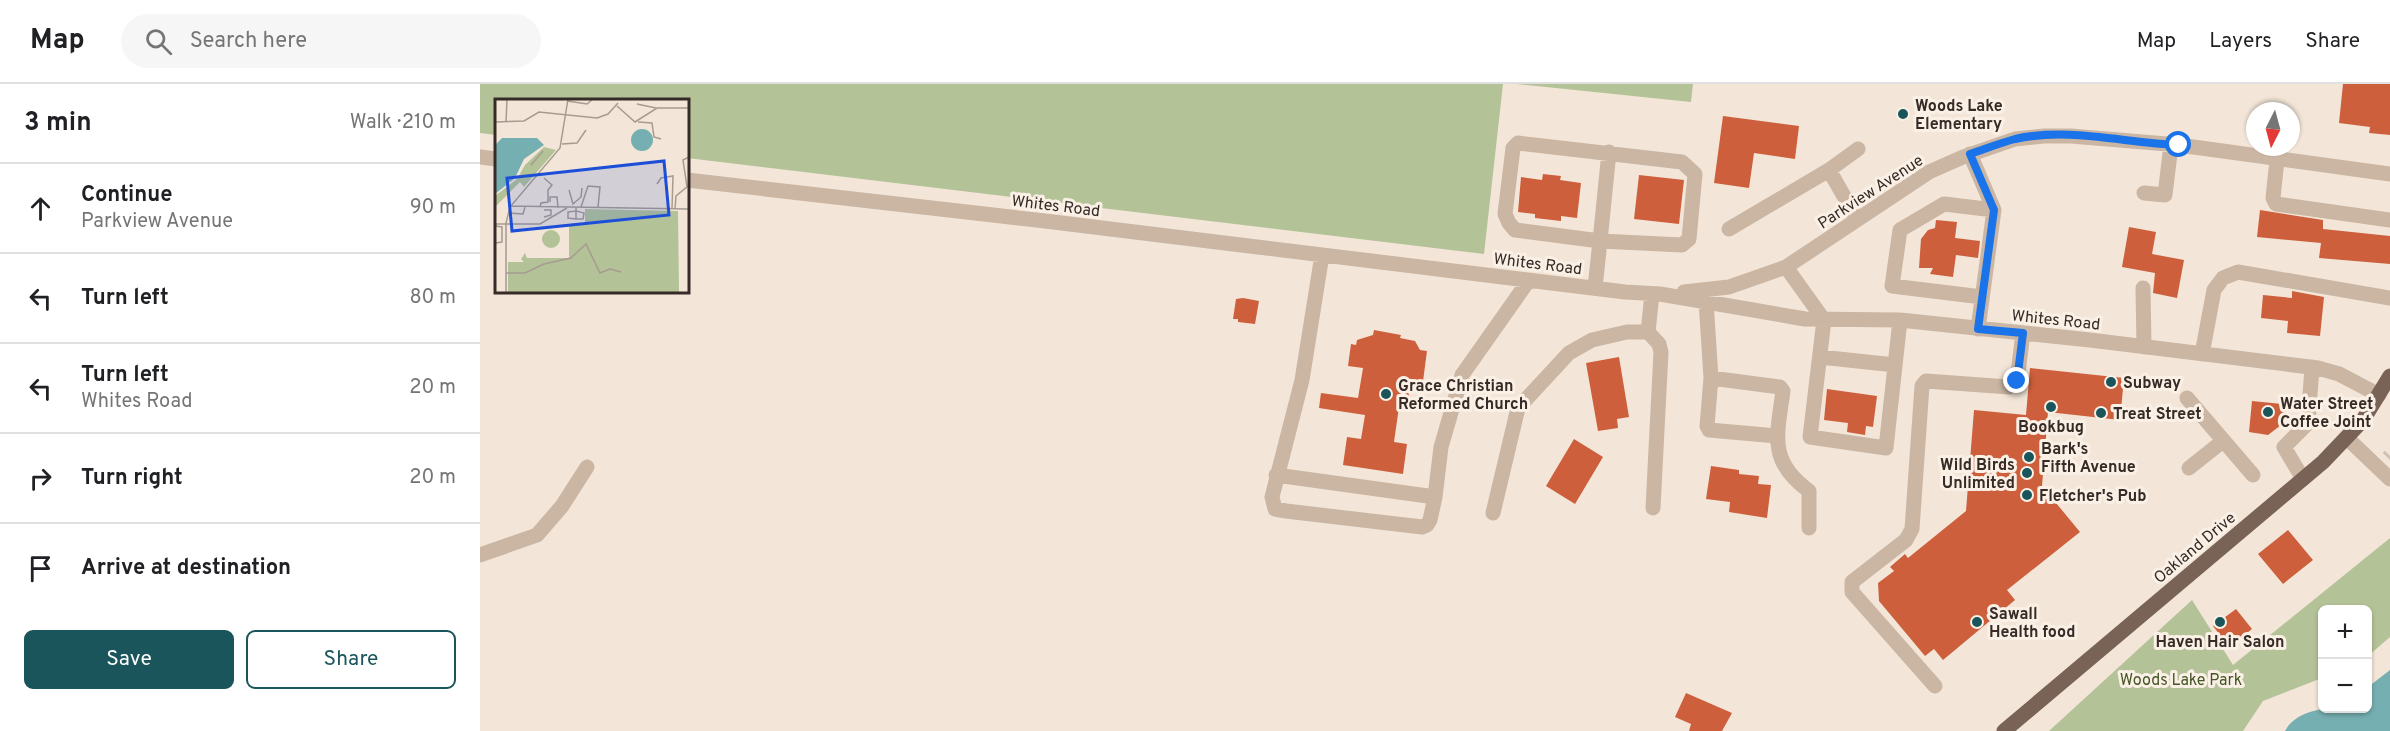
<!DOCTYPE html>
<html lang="en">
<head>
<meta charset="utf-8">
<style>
	body { margin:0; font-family:Overpass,sans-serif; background:#f6f6f6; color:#202124 }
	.controls { position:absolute; right:18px; bottom:18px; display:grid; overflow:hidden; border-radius:9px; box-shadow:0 2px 4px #0004 }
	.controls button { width:54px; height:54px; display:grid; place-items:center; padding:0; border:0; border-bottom:2px solid #e0e0e0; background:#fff; color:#202124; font:30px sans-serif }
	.compass { position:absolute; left:1766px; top:18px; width:54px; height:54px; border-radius:50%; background:#fff; box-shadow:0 2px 4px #0004; rotate:186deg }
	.stop { position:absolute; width:18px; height:18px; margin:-14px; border:4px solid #1a73e8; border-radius:50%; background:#fff }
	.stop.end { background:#1a73e8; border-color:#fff; box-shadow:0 2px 6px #0008 }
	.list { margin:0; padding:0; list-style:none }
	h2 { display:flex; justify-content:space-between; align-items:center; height:78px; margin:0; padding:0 24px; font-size:26px }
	h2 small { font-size:20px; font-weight:400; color:#757577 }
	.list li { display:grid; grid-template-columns:39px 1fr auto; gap:18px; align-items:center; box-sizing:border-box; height:90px; padding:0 24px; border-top:2px solid #e0e0e0 }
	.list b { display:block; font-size:22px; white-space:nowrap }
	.list p { margin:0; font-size:20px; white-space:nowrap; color:#757577 }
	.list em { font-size:20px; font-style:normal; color:#757577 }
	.actions { display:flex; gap:12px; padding:18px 24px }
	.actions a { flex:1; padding:14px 0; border:2px solid #19555a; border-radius:9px; text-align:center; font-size:21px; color:#19555a }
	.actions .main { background:#19555a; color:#fff }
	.icon { flex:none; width:33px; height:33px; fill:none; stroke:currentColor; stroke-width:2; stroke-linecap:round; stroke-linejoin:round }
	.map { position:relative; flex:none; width:1910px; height:647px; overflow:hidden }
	header { display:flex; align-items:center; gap:36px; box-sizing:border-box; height:84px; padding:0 30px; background:#fff; border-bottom:2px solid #e0e0e0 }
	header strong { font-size:28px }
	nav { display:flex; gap:33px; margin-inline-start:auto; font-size:21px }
	.search { width:420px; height:54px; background:#f6f6f6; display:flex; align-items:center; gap:15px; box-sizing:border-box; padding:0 21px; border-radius:33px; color:#757577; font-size:22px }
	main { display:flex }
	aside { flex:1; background:#fff }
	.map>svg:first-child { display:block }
	.green { fill:#b4c298 }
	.water { fill:#76afb1 }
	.building { fill:#cd5f3c }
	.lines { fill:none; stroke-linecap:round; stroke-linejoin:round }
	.minor-tunnel { stroke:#cdc1b4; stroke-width:15; stroke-dasharray:15 8; stroke-linecap:butt }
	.minor { stroke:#cbb6a4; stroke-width:15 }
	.major { stroke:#796256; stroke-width:15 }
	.route { stroke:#1a73e8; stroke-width:8 }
	.poi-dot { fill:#19555a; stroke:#faf0e5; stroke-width:2 }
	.labels { text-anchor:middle; stroke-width:6; stroke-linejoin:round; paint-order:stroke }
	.poi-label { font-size:16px; font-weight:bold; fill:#362b26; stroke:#faf0e5; text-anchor:start }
	.street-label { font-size:16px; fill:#362b26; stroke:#faf0e5 }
	.park-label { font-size:16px; fill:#455628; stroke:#faf0e5 }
	.inset-road { fill:none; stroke:#a79b91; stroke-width:1.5 }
	.view { fill:#1d4ed8; fill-opacity:0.15; stroke:#1d4ed8; stroke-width:3 }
	.inset-edge { fill:none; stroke:#362b26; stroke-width:3 }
</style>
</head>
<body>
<header>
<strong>Map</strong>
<div class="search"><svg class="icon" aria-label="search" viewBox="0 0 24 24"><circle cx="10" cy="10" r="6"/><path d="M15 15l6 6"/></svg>Search here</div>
<nav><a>Map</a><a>Layers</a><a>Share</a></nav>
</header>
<main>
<aside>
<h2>3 min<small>Walk · 210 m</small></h2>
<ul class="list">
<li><svg class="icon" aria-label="ahead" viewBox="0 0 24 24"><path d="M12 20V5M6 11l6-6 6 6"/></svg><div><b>Continue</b><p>Parkview Avenue</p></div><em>90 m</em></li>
<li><svg class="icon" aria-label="left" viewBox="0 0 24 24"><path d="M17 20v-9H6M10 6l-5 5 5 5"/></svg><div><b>Turn left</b></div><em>80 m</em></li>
<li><svg class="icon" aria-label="left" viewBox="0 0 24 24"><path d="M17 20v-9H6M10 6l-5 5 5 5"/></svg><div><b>Turn left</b><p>Whites Road</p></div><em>20 m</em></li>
<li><svg class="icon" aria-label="right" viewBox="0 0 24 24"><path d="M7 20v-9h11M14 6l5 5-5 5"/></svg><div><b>Turn right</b></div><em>20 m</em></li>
<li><svg class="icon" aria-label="arrive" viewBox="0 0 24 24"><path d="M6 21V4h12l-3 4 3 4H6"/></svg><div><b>Arrive at destination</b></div></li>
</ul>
<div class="actions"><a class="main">Save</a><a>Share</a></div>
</aside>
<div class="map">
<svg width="1910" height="647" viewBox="0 0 1910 647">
	<rect width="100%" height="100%" fill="#f3e6d8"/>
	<!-- green -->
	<path class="green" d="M0,0H1023L1004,170L207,74V16H16V51L0,49Z
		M1036,0H1213L1211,18Z
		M1910,454V553L1888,572V526H1842V594L1783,617L1763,647H1569L1712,516L1753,581Z"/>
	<!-- water -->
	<path class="water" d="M1910,586V647H1805C1820,620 1861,624 1888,624V603Z"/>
	<!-- building -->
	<path class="building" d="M1863,0H1910V51L1889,49L1890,43L1859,39Z
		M1243,32L1319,42L1315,75L1274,69L1269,104L1234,99Z
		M1063,90L1081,92L1080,96L1101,99L1097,134L1081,132V137L1055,134V130L1038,128L1041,93L1062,96Z
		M1159,91L1204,96L1199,140L1154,135Z
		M1780,126L1843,136V145L1910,152V180L1839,174L1841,159L1777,153Z
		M1456,136L1477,138L1475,154L1500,157L1498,174L1476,171L1473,193L1450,190L1453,184H1439L1441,155L1448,146L1455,144Z
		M1649,143L1676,148L1672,170L1704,176L1697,214L1673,209L1675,189L1642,183Z
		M1812,207L1844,213L1840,252L1807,249L1808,237L1781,234L1783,211L1812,214Z
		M763,214L779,217L775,240L758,238V235H753L756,215Z
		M894,246L921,251L920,254L935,257L940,266L947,267L942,305L930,303L928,317L920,316L914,358L927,360L923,390L863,381L867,353L881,355L885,331L839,324L841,309L878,314L883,284L868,282L871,260L876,261L877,256L893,251Z
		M1139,273L1149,333L1137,335L1138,344L1118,347L1106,279Z
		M1550,284L1644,294L1640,336L1568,328L1562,402L1600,448L1527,506L1535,516L1463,576L1454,565L1445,572L1399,517L1398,499L1414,487L1410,483L1425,470L1428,474L1486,427L1494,326L1546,331Z
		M1347,305L1397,312L1393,343L1386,342L1385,351L1367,348L1368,339L1344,336Z
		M1772,317L1802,320L1809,335L1788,351L1769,348Z
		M1094,355L1123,373L1095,420L1066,402Z
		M1231,382L1259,386V390L1279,392L1278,400L1291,401L1287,434L1249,428L1250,418L1226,415Z
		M1808,446L1833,476L1803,500L1778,470Z
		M1756,525L1772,545L1749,563L1733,542Z
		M1206,609L1252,629L1242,647H1209L1211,640L1195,633Z"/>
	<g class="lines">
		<!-- minor-tunnel -->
		<path class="minor-tunnel" d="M1908,374L1910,372"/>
		<!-- minor -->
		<path class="minor" d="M1490,70L1514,126L1498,245
			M0,73L16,75
			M1797,76L1793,114L1796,120L1910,136
			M1349,86L1378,65
			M207,96L565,137L1145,208L1180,210L1325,235L1420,236L1610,256L1838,284L1859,290L1899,311
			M1664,109L1685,111L1691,61
			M1249,145L1349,86L1377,135
			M842,171L822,296L792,413L795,425L806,427L942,443L947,441L950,436L955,413L961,363L982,291L1049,196
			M1306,183L1344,236L1330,353L1406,364L1420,236
			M1115,204L1120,157L1035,146L1029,139L1025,130L1033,64L1038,59L1202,78L1215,90L1209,155L1202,161L1120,157L1129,68
			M1663,204L1664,263
			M1204,208L1249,203L1306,183L1449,88L1483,73L1535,55L1564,52H1591L1699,61L1910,90
			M1502,213L1412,202L1420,146L1464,120L1514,126
			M1226,217L1231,294L1227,342L1229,346L1297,352
			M1168,248L1172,210
			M1722,270L1734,206L1743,194L1758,188L1910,214
			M1340,273L1415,281
			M1231,294L1300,303L1303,307C1297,352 1288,377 1329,407V444
			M1707,314L1773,391
			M1867,354L1910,395
			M1709,384L1743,357
			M796,391L955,413
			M1823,395L1804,363L1828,339L1832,283
			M1013,429L1038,324L1089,269L1112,256L1147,248H1168L1179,260L1181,268L1173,424
			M0,471L57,451L82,422L107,383
			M1455,602L1372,508V498L1426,456L1432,445L1442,302L1446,297L1529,303L1537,297L1543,249"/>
		<!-- major -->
		<path class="major" d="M1524,647L1843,378L1883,336L1910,292"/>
	</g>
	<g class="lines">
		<!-- route -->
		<path class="route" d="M1537,297L1543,249L1498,245L1514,126L1490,70C1505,65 1520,59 1535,55C1588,43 1645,59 1699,61"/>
	</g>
	<!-- markers -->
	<g class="poi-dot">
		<circle cx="1423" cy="30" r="6"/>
		<circle cx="1631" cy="298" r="6"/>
		<circle cx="906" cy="310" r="6"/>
		<circle cx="1571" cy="323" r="6"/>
		<circle cx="1788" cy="328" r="6"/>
		<circle cx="1621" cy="329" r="6"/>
		<circle cx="1549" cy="373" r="6"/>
		<circle cx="1547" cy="389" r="6"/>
		<circle cx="1547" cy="411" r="6"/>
		<circle cx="1497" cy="538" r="6"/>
		<circle cx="1740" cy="538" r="6"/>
	</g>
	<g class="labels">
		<!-- poi labels -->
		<g class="poi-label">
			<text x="1435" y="27">Woods Lake<tspan x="1435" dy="18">Elementary</tspan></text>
			<text x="1643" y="304">Subway</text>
			<text x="918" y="307">Grace Christian<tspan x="918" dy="18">Reformed Church</tspan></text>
			<text x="1800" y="325">Water Street<tspan x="1800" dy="18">Coffee Joint</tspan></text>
			<text x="1633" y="335">Treat Street</text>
			<text x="1571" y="348" text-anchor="middle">Bookbug</text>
			<text x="1561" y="370">Bark's<tspan x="1561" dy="18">Fifth Avenue</tspan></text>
			<text x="1535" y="386" text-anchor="end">Wild Birds<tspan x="1535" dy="18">Unlimited</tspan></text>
			<text x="1559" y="417">Fletcher's Pub</text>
			<text x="1509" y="535">Sawall<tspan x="1509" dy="18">Health food</tspan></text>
			<text x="1740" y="563" text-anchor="middle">Haven Hair Salon</text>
		</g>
		<!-- street labels -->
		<g class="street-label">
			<text transform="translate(1390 107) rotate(-33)" y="6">Parkview Avenue</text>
			<text transform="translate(576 121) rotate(7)" y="6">Whites Road</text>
			<text transform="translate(1058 179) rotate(7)" y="6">Whites Road</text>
			<text transform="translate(1576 235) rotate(6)" y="6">Whites Road</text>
			<text transform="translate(1714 463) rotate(-40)" y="6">Oakland Drive</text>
		</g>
		<!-- park labels -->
		<g class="park-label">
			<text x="1701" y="601">Woods Lake Park</text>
		</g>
	</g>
	<!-- overview -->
	<g transform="translate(15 15)">
		<rect width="194" height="194" fill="#f3e6d8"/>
		<path d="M49,48L61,51L29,88L25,83L0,108V97L22,80L30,66ZM90,110L183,112L184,193H13V163H29L26,160L30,154L32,159H74V125L90,124ZM47 140a9 9 0 1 1 18 0a9 9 0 1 1-18 0Z" fill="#b4c298"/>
		<path d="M136 41a11 11 0 1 1 22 0a11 11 0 1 1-22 0ZM7,39H42L49,46L29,60L20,79L0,95V46Z" fill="#76afb1"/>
		<path class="inset-road" d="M72,2L92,5L98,0M142,5L161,9M122,7L140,23L162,9H194M0,23L29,22L44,13L102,19L113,15L123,4M11,23L12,0M143,23L157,24L159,38L166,40M67,45L82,44L91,31M36,66L48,52M162,85L166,79L178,77L177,110M74,91L78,105L86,98L87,89M55,103V98H62L63,109M16,107L194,110M45,108L46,104L53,103V91L57,86L49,79M81,108V112L89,114L88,120H81L73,119V113L81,112V120M86,108L93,87L105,88L103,108M180,110L181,97L192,88L188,61L194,58M13,114L28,115L30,108M49,118L56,116V111H49M0,125H45L72,109M0,127L7,128V143L0,144M11,174H30L49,165L76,159L91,145L105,174L115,170L126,173M11,193V124L15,108L65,49L73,0"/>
		<path class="view" d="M169,62L174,116L17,132L12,79Z"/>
		<rect width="194" height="194" class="inset-edge"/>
	</g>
</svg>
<div class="controls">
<button>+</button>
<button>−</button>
</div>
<svg class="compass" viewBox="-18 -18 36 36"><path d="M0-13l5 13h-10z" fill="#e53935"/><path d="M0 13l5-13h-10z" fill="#757577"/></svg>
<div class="stop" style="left:1699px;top:61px"></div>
<div class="stop end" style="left:1537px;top:297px"></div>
</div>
</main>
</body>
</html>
